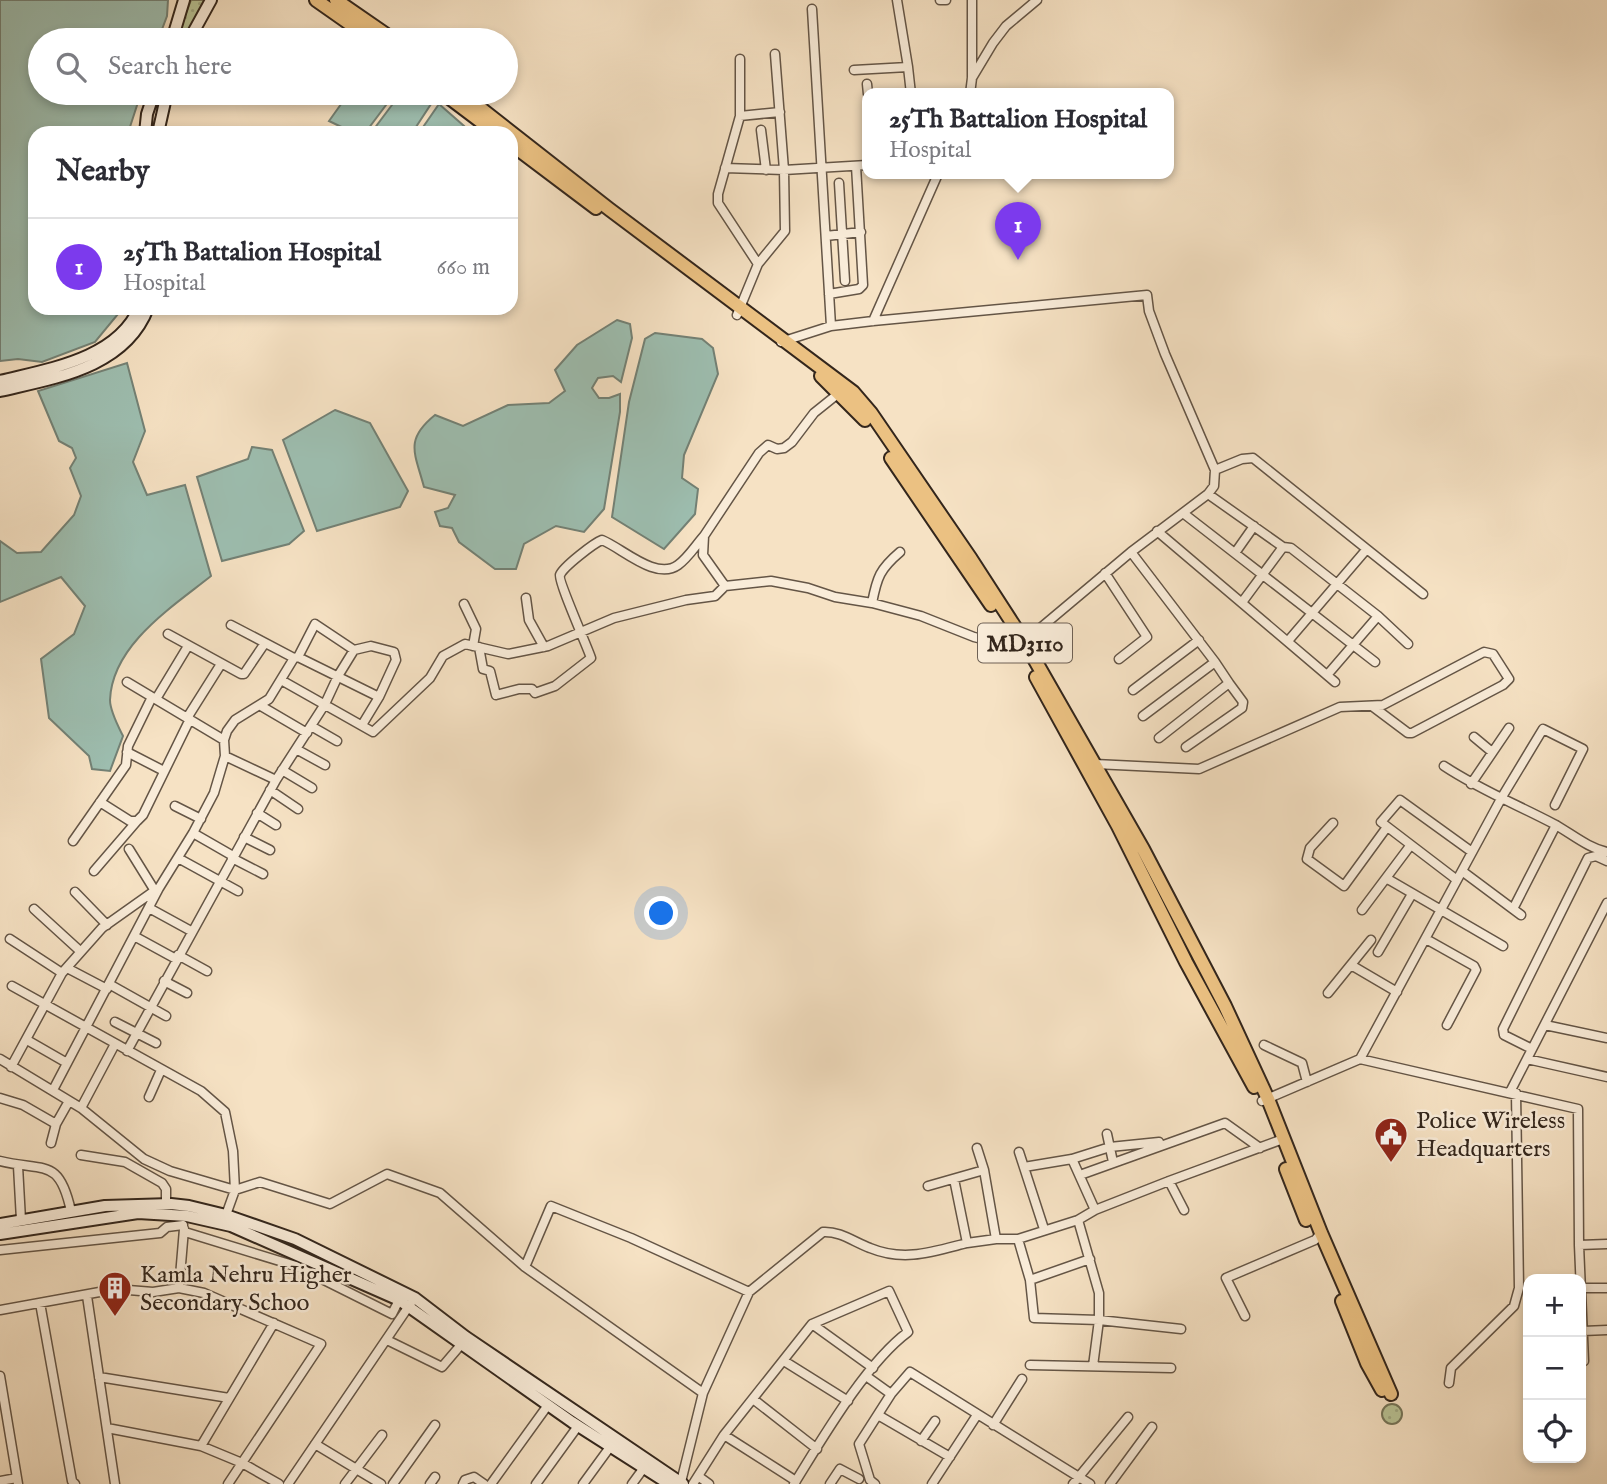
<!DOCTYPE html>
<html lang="en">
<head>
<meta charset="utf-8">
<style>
	body { margin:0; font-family:"IM FELL English",serif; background:#f2f2f3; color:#2b2b33 }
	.controls { position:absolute; right:21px; bottom:21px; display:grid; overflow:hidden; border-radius:14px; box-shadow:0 4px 10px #0003 }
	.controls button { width:63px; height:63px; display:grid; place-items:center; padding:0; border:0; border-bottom:2px solid #e1e1e2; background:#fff; color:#2b2b33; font:35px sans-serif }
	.you { position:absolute; left:662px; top:914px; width:24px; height:24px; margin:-18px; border:5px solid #fff; border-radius:50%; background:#1a73e8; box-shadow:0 0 0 10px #1a73e833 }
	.badge { display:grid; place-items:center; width:46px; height:46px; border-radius:50%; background:#7c3aed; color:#fff; font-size:23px; font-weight:700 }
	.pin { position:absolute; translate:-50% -58px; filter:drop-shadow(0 2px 4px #0008) }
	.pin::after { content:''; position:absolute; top:37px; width:24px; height:21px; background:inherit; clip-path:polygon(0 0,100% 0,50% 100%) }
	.popup { position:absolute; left:862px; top:88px; width:312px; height:91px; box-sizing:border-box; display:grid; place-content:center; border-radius:14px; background:#fff; filter:drop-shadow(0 2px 5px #0005); font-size:23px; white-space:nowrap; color:#7c7c81 }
	.popup b { font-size:26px; color:#2b2b33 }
	.popup::after { content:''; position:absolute; left:50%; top:100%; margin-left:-14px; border:14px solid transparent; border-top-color:#fff }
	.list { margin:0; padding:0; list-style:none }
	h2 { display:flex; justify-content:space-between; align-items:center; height:91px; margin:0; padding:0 28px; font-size:30px }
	h2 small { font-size:23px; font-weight:400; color:#7c7c81 }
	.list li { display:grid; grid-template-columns:46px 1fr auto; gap:21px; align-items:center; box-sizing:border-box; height:98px; padding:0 28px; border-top:2px solid #e1e1e2 }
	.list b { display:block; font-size:26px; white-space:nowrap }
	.list p { margin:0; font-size:23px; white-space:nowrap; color:#7c7c81 }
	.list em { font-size:23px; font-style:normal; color:#7c7c81 }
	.icon { flex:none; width:38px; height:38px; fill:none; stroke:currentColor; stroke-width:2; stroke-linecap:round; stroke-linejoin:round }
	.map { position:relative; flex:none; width:1607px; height:1484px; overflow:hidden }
	.search { position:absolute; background:#fff; box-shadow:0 4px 10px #0003; left:28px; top:28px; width:490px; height:77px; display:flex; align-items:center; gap:18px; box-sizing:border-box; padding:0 24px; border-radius:38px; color:#7c7c81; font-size:26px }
	.panel { position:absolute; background:#fff; box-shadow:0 4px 10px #0003; left:28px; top:126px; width:490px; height:189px; border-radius:21px }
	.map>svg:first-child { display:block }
	.grass { fill:url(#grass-dots); stroke:#767559; stroke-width:2 }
	.water { fill:#9dbeb0; stroke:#738175; stroke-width:2 }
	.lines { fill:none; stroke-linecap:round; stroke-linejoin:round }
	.street-casing { stroke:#645546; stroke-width:11 }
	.secondary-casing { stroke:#33261c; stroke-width:14 }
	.primary-casing { stroke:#33261c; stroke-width:16 }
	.street { stroke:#f9ecd9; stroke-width:8 }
	.secondary { stroke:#f9ecd9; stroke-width:10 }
	.primary { stroke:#ebc182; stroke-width:12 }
	.labels { text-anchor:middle; stroke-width:5; stroke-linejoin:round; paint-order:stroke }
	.shield { fill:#f9ecd9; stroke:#6e6155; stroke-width:2 }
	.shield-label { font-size:23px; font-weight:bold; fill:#33261c }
	.poi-label { font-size:24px; fill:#33261c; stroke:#f9ecd9; text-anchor:start }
</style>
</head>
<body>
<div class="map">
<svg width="1607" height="1484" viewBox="0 0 1607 1484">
	<defs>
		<pattern id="grass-dots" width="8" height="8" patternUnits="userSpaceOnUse" patternTransform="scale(1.75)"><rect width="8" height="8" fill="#b9c496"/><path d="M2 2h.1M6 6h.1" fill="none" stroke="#a0a881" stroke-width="1.8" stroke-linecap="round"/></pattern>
	</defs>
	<rect width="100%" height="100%" fill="#f6e2c4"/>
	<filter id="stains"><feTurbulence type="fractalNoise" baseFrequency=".00286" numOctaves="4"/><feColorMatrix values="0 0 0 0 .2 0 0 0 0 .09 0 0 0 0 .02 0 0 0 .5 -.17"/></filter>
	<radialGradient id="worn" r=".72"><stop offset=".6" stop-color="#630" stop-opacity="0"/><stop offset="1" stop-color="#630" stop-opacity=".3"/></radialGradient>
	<!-- grass -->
	<path class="grass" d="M191,0H205L183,40H176Z
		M1382 1414a10 10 0 1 1 20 0a10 10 0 1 1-20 0Z"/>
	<!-- water -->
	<path class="water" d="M0,0H168L167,16L158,40H40V93H141L128,133H35V308H123L95,342L42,362L18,359L0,361Z
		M349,93H395L365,133H354L329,121Z
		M401,93H412L431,104L412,133H371Z
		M439,104L464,126L459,133H419Z
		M617,320L630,324L632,338L621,382L613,376L598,378L592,388L599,398H609L620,394V412L604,509L584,532L556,526L524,544L516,569H495L459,542L452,528L440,526L435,512L448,508L455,495L424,487C415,453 404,440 435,415L463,426L508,405L549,403L565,391L555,370L577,345Z
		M655,333L702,339L713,348L718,374L684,455L682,478L698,489L695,514L664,549L612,517L629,402L645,339Z
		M127,363L145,431L133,462L147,495L185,485L211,576C172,607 112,645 110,700C110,711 118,726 123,736L110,771L92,769L89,756L49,718L41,659L74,634L85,606L61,577L0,602V541L17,553L41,552L74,515L81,496L70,468L76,458L72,448L59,441L38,391Z
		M335,410L370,423L408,491L400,507L317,531L283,440Z
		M252,447L272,450L304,531L289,544L222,561L197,477L248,459Z"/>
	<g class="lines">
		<defs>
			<path id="street" d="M897,0L908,67
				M940,0H946
				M812,9L831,326
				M740,59V116L718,194V203L758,264
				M854,70L908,67L911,94
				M972,78L993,43L1006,26L1037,0
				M867,84L868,94
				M970,94L972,78V0
				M740,116L780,112
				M761,130L766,170
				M725,168L784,170L867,165
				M839,183L845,281
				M826,236L861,232
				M829,294L859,289L863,285L856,166
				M737,315L758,264L785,231L784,170L775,54
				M873,321L938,174
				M781,342L831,326L873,321L1147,295L1149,311L1165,354L1215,470L1214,486L1208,494L1131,552L1019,646
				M1215,470L1242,459L1253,458L1423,594
				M1208,494L1283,547L1291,548L1378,616L1408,644
				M1183,513L1375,662
				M1157,531L1335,682
				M1131,552L1215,662L1143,716
				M1235,553L1254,526
				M1105,573L1147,637L1119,659
				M725,586L703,555L704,536L759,453L768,445L777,449L784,448L792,442L814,413L839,393
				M526,598L529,620L544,647
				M1243,601L1283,547
				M872,603C877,577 880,569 900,552
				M464,604L476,629L473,646
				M231,625L294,658
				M168,634L241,674H244L265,643
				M1288,641L1366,550
				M479,647L483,669L490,671L496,695L519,689H532L535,693L555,686L591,658C587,646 558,581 560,575C563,567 594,543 602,540C622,548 656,581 678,565C688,558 696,545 704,536
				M298,657L379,697
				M1328,674L1378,616
				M281,680L373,732L430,678L443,656L465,644L508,654L548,646L614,618L686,600L715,596L725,586L771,581L808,588L835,597L872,603L921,616L974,637L1019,648
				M127,682L224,740
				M1133,690L1199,640
				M156,699L188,646
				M261,706L307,733
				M187,718L221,664
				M311,726L337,741
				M1474,737L1492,752
				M1159,738L1229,683L1215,662
				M1186,747L1242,708L1243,702L1229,683
				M296,749L325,765
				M127,752L164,771
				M225,756L276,780
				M1095,764L1199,769L1340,707L1383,705L1484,652L1493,654L1509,679L1503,685L1412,733H1408L1372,706
				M1444,766C1480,790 1516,804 1554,824C1572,834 1588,848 1607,852
				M282,770L312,788
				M1471,784L1509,728
				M270,790L298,809
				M100,802L130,821H137L143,815L190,719
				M175,806L201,819
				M257,813L276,825
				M1333,823L1310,848L1307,859L1344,886L1387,827
				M193,833L233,856
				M244,837L270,850
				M73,841L126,765L128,746L152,697
				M129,849L155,891
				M178,858L238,891
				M232,858L263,874
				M94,871L137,821
				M1462,871L1521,915
				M1386,878L1503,946
				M1457,880L1381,822L1400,800L1472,852
				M75,892L107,925
				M149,908L191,931
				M34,909L80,951
				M1513,909L1556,825
				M1362,910L1410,846
				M134,936L176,959
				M10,939L62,973
				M1426,939L1474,966L1476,970L1447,1025
				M1378,952L1412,894
				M178,955L207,971
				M1351,965L1397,992
				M67,968L107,989
				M164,981L187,993
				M109,984L166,1016
				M12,986L201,1091L225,1112L233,1151L235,1190L226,1215
				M1328,993L1371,940
				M115,1022L156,1043
				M1545,1025L1607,1038
				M27,1040L67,1063
				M1264,1045L1302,1063L1307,1082
				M1532,1049L1504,1035L1503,1029L1588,858L1596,856L1607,861
				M127,1051L276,780L325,704L338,676L354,650L371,646L394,652L396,660L379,697L362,725
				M0,1059L81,1108L144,1159L170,1171L235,1190L260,1182L330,1204L387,1174L440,1193L525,1267L703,1393
				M1360,1059L1502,797L1543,729L1583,749L1555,805
				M1527,1059L1607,1077
				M11,1067L62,973L102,928L157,889
				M53,1090L159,888L193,833L214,793L225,756L224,740L227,731L235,720L269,699L294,658L298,657L315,624L354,650
				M1510,1092L1607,903
				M149,1097L161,1070
				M0,1098L23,1105L56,1124
				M1262,1101L1360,1059L1578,1109L1579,1245L1584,1361
				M81,1108L115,1044
				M1107,1134L1113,1162
				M51,1143L56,1124L69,1101
				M977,1148L984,1170L996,1239
				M1019,1152L1044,1229
				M81,1155L125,1162L162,1183L166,1189V1204
				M1072,1159L1095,1210
				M0,1161C45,1172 59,1157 71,1211
				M18,1166L21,1220
				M1024,1167L1072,1159L1110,1147L1159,1142
				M1080,1175L1225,1123L1260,1148
				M954,1179L967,1243L996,1239H1018L1078,1220L1095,1210L1169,1181L1283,1139
				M1169,1181L1184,1210
				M928,1186L984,1170
				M1078,1220L1099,1293V1320L1093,1366
				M185,1232L296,1266L392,1314L399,1300V1295
				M1018,1239L1030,1280L1034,1318L1099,1320L1181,1329
				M1579,1245L1607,1244
				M0,1250L160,1233L167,1227L183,1225
				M525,1267L551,1206L631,1238L749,1292
				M1030,1280L1090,1259
				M179,1288L184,1229
				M1582,1288H1607
				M87,1296L115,1484
				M40,1303L72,1481L75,1484
				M0,1310L116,1289L153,1292L179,1288L204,1293L321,1344L228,1484
				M1245,1316L1226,1278L1315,1240L1321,1233
				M812,1324L873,1368
				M1583,1331L1607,1330
				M387,1340L442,1367L465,1340
				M784,1361L848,1401
				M1030,1365L1171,1368
				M0,1376L18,1484
				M866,1376L891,1394
				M99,1377L229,1398
				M1449,1383L1451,1368L1514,1306L1519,1288L1516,1093
				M753,1399L817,1449
				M878,1415L950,1457
				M993,1425L1022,1379
				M107,1428L201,1446L242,1463L279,1484
				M724,1435L796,1481
				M921,1441L935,1421
				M315,1444L381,1484
				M201,1446L274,1323
				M698,1476L709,1484
				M0,1481L17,1478
				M681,1482L703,1393L749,1292L823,1232C840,1231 854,1242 870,1248C904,1262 932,1252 967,1243
				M288,1484L411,1303
				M345,1484L382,1435
				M393,1484L435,1425
				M430,1484L435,1477
				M463,1484L465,1480L474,1477L484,1484
				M491,1484L548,1405
				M536,1484L578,1426
				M583,1484L610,1447
				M632,1484L643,1469
				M693,1484L724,1435L812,1324L889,1291L908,1332C866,1363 822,1439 794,1484
				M830,1484L840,1469L859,1479
				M875,1484L870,1480L859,1444L891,1394L910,1372L1090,1484
				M932,1484L977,1415
				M1073,1484L1128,1417
				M1110,1484L1152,1427"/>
			<path id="secondary" d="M172,40L184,0
				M189,40L211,0
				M145,133L147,114L154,93
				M158,133L167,93
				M0,381C48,369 117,359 139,308
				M0,391C55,378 125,368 148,308
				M0,1224L105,1206L171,1204L189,1206L226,1215L295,1239L415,1298L466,1337L683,1484
				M0,1234L138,1213L187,1216L231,1226L399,1300L572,1422L669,1484"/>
			<path id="primary" d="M316,0L373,40
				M336,0L394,40
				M443,93L496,133
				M461,93L609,209L853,392L871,413L971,559L1024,641L1143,849L1225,1006L1268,1099L1321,1233L1391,1394
				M511,144L596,208
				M821,376L865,420
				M891,458L991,605
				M1036,677L1118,826L1186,962L1254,1087
				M1286,1169L1306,1220
				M1342,1301L1367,1363L1382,1390"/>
		</defs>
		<!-- street casing -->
		<use href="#street" class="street-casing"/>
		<!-- secondary casing -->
		<use href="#secondary" class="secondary-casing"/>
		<!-- primary casing -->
		<use href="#primary" class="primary-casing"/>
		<!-- street -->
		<use href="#street" class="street"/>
		<!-- secondary -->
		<use href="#secondary" class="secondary"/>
		<!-- primary -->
		<use href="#primary" class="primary"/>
	</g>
	<!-- icons -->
	<defs>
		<symbol id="civic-pin" viewBox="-11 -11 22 30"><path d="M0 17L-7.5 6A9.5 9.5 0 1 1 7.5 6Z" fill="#8f2418" stroke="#f9ecd9"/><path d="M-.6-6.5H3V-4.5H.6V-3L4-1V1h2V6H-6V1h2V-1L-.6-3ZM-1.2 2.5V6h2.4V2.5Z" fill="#fff"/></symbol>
		<symbol id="building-pin" viewBox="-11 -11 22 30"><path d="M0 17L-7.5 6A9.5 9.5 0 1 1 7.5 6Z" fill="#8f2418" stroke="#f9ecd9"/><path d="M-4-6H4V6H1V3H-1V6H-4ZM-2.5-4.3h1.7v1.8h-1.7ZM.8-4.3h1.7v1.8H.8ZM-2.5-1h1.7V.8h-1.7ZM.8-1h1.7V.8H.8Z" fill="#fff"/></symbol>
	</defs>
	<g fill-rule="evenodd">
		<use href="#civic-pin" x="1372" y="1115" width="38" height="52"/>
		<use href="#building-pin" x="96" y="1269" width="38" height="52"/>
	</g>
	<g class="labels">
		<!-- shield labels -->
		<rect class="shield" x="978" y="623.5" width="94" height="39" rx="5"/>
		<g class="shield-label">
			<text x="1025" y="651">MD3110</text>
		</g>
		<!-- poi labels -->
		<g class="poi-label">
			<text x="1416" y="1128">Police Wireless<tspan x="1416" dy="28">Headquarters</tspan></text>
			<text x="140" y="1282">Kamla Nehru Higher<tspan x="140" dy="28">Secondary Schoo</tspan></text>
		</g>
	</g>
	<rect width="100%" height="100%" filter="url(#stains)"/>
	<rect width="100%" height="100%" fill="url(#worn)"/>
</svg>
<div class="controls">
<button>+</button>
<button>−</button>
<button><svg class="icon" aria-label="locate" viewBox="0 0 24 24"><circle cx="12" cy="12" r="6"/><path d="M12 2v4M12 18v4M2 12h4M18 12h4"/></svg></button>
</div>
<div class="you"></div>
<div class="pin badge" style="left:1018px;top:260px">1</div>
<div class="popup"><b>25Th Battalion Hospital</b>Hospital</div>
<div class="search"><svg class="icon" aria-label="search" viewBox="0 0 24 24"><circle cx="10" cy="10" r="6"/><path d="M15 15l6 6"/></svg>Search here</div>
<section class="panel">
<h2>Nearby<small></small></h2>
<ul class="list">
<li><span class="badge">1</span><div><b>25Th Battalion Hospital</b><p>Hospital</p></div><em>660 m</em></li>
</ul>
</section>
</div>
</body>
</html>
